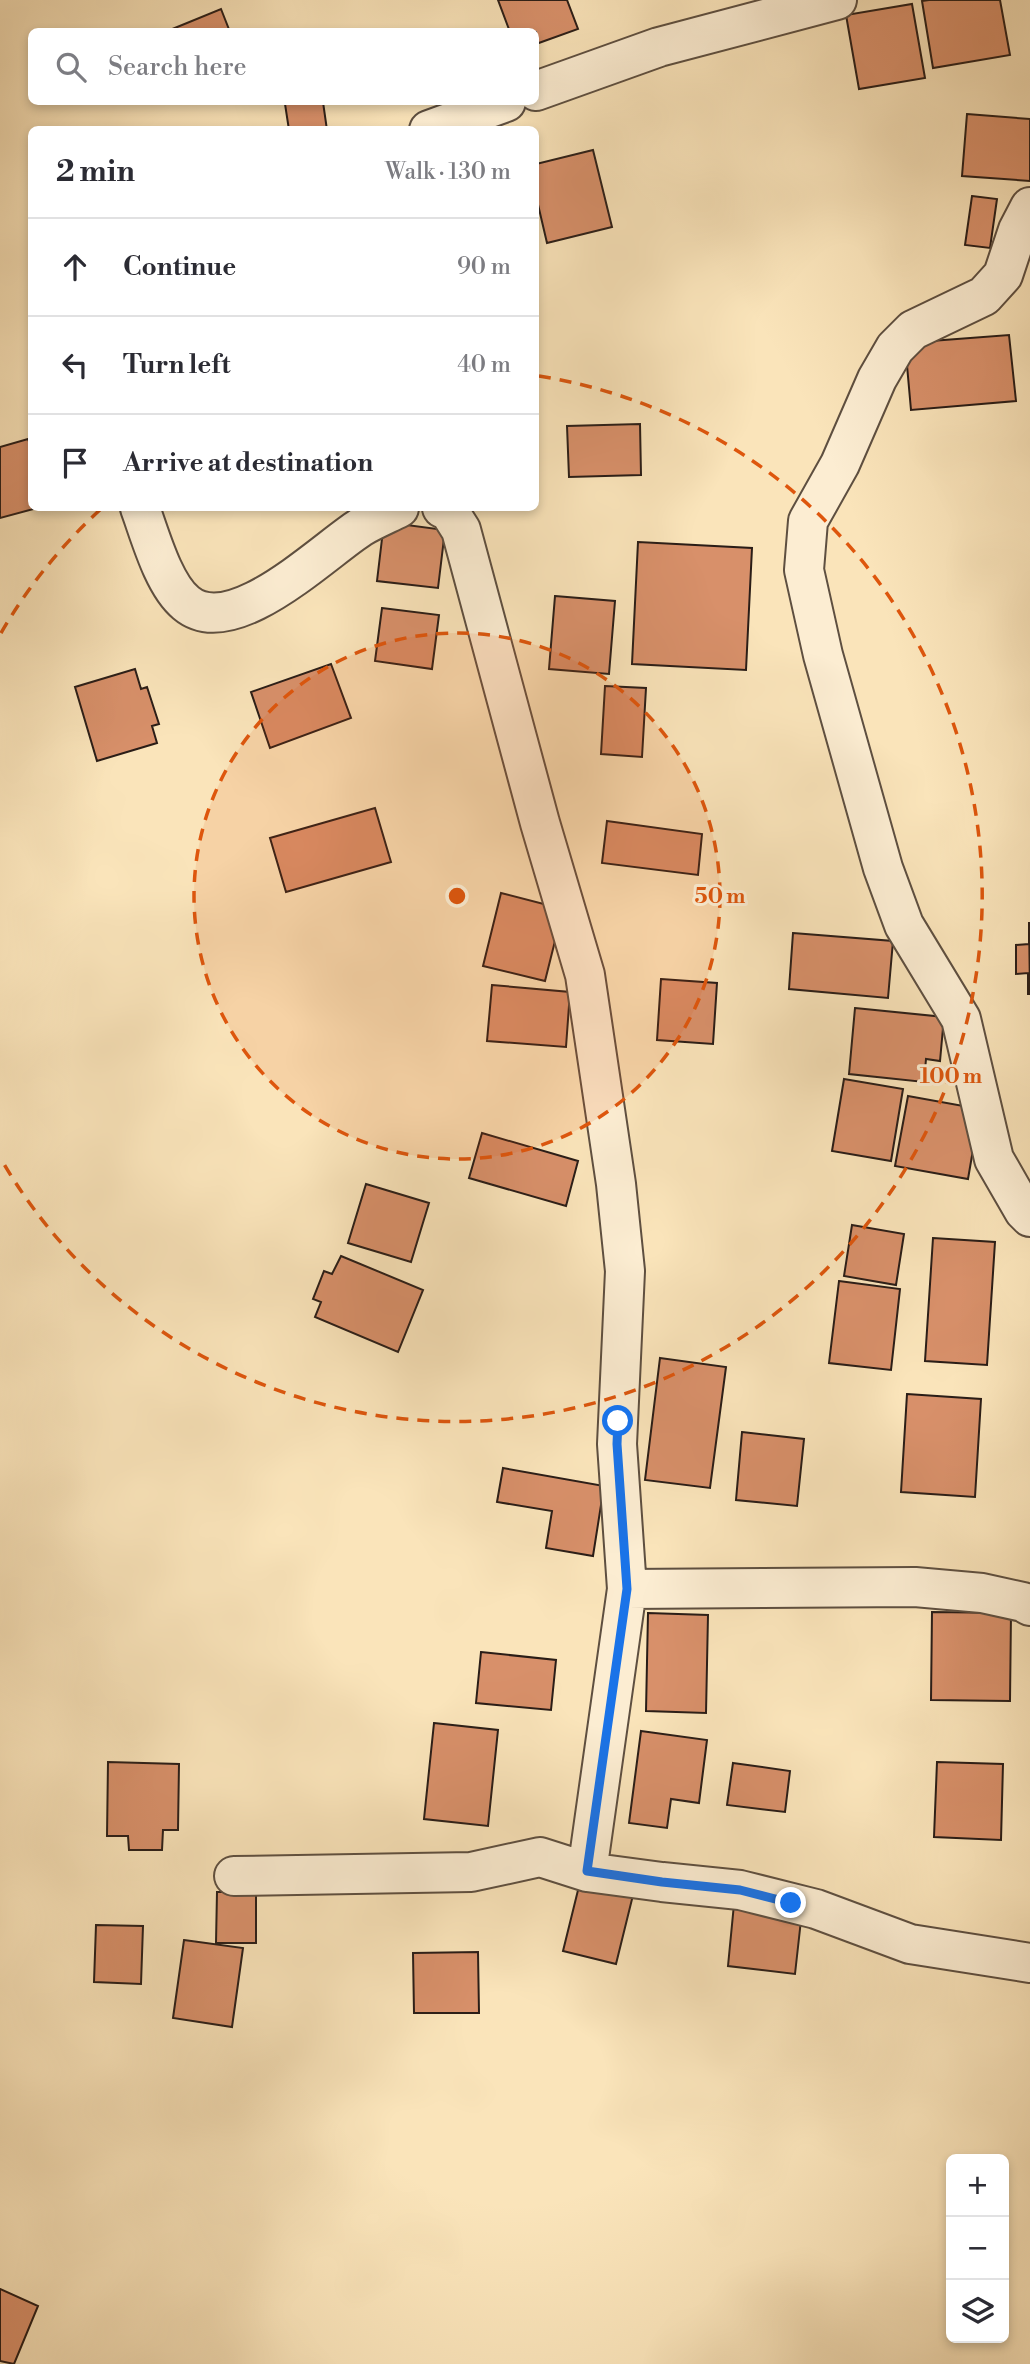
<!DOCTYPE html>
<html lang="en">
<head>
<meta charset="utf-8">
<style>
	body { margin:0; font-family:"Libre Bodoni",serif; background:#f7f7f7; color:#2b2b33 }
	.controls { position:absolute; right:21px; bottom:21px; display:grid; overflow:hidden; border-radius:10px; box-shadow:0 4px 10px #0003 }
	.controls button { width:63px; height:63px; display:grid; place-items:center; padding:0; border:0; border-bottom:2px solid #e1e1e2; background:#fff; color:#2b2b33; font:35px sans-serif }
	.stop { position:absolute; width:21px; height:21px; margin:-16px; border:5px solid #1a73e8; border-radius:50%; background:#fff }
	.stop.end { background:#1a73e8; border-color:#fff; box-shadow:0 2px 7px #0008 }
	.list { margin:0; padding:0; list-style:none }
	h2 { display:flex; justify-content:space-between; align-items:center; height:91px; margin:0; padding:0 28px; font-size:30px }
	h2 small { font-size:23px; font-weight:400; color:#7c7c81 }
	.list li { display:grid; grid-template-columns:46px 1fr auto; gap:21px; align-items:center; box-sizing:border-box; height:98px; padding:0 28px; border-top:2px solid #e1e1e2 }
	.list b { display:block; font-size:26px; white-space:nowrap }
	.list em { font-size:23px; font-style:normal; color:#7c7c81 }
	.icon { flex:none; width:38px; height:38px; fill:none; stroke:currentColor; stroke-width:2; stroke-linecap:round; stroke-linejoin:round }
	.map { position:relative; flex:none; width:1030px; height:2364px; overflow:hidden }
	.search { position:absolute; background:#fff; box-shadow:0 4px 10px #0003; left:28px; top:28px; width:511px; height:77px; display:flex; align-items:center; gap:18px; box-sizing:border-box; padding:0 24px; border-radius:10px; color:#7c7c81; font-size:26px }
	.panel { position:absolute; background:#fff; box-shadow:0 4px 10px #0003; left:28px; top:126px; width:511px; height:385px; border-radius:10px }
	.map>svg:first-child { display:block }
	.building { fill:#d8906a; stroke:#2a1d17; stroke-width:2 }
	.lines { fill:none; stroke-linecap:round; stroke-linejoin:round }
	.minor-casing { stroke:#5e4f40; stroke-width:42 }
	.minor { stroke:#fcedd2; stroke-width:38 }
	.route { stroke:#1a73e8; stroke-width:9 }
	.ring { fill:none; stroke:#de560d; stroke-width:3.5; stroke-dasharray:12 9 }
	.centre { fill:#de560d; stroke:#fcedd2; stroke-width:3.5 }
	.ring-label { font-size:21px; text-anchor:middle; font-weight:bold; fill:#de560d; stroke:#fcedd2; stroke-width:6; stroke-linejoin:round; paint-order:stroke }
</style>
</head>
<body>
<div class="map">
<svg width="1030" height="2364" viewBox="0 0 1030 2364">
	<rect width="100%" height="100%" fill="#fae4ba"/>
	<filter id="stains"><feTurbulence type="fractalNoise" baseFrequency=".00286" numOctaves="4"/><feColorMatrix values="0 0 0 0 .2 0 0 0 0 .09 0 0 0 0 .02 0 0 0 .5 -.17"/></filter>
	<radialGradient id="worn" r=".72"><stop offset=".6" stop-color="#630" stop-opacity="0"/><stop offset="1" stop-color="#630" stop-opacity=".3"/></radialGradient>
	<!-- building -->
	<path class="building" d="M498,0H567L578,29L536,44V32H510Z
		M929,0H1000L1010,55L933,68L922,1Z
		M912,4L925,78L859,89L846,15Z
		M221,9L230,32H165Z
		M303,102H323L327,130H289L285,104Z
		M967,114L1030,119V181L962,176Z
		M593,150L612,227L547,243L536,196V164Z
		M972,196L997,199L990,248L965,245Z
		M1009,335L1016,401L911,410L905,343Z
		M640,424L641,475L569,477L567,426Z
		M28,439L32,450V508H37L0,518V447Z
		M384,522L445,530L438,588L377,581Z
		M638,542L752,548L746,670L632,664Z
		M555,596L615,601L609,674L549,669Z
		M382,608L439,615L432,669L375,661Z
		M331,664L351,718L270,748L251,692Z
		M135,669L141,689L147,687L159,724L152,726L157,743L97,761L75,687Z
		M605,686L646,688L642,757L601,754Z
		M375,808L391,862L286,892L270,838Z
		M607,821L702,834L698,875L602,863Z
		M501,893L563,909L545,981L483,966Z
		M1029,922L1030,994H1028V973L1016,974V945L1029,944Z
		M793,933L893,941L888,998L789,989Z
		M661,979L717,983L713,1044L657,1040Z
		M492,985L570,992L566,1047L487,1041Z
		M855,1008L944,1017L940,1061L926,1059L924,1082L849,1074Z
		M844,1079L903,1089L891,1161L832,1151Z
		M908,1096L980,1109L968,1179L895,1166Z
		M482,1133L578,1161L566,1206L469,1178Z
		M366,1184L429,1203L411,1262L348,1243Z
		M852,1225L904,1234L896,1285L844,1276Z
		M933,1238L995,1242L987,1365L925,1361Z
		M341,1256L423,1290L398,1352L315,1317L321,1302L313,1299L324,1271L332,1274Z
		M839,1281L900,1289L891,1370L829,1363Z
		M660,1358L726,1367L710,1488L645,1480Z
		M907,1394L981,1399L975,1497L901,1492Z
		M742,1432L804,1439L797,1506L736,1500Z
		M503,1468L604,1486L593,1556L546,1548L552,1511L497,1502Z
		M932,1612L1011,1613L1010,1701L931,1700Z
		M648,1613L708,1615L706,1713L646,1711Z
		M481,1652L556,1660L551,1710L476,1703Z
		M434,1723L498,1730L488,1826L424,1819Z
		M641,1731L707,1740L699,1803L671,1799L667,1828L629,1823Z
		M108,1762L179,1764L178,1830H163L162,1850H129L128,1836H107Z
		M937,1762L1003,1764L1001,1840L934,1837Z
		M733,1763L790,1771L785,1812L727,1805Z
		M581,1878L634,1891L616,1964L563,1951Z
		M217,1892H256V1943H216Z
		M734,1904L802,1911L795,1974L728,1966Z
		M96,1925L143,1926L141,1984L94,1982Z
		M184,1940L243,1948L232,2027L173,2018Z
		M478,1952L479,2013H414L413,1953Z
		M0,2289L38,2306L14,2364L0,2361Z"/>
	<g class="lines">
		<defs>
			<path id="minor" d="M536,91L659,47L837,0
				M429,130L506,102
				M1030,207L1018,230L1003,275L984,296L913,330L895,348L877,379L840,464L808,521L804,570L823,655L883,868L904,925L961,1019L994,1159L1024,1211L1030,1217
				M140,508C150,535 163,584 186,603C232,642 322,552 361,527C373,520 387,514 399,508
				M442,508L449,511L461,530L540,823L585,975L616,1184L625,1271L617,1444L627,1589L587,1872
				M627,1589L915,1587L982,1593L1023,1602L1030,1606
				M234,1876L471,1872L540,1857L587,1872L662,1882L740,1890L816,1909L910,1944L1030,1963"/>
		</defs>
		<!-- minor casing -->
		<use href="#minor" class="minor-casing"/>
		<!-- minor -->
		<use href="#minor" class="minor"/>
	</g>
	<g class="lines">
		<!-- route -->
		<path class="route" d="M618,1421L617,1444L627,1589L587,1871L662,1882L740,1890L791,1903"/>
	</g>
	<!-- distance rings -->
	<circle cx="457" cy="896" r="263" fill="#de560d" fill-opacity=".12"/>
	<g class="ring">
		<circle cx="457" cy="896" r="263"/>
		<path d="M1 633A526 526 0 0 1 102 508M539 376A526 526 0 1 1 1 1159"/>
	</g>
	<circle cx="457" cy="896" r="10" class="centre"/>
	<g class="ring-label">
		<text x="720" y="903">50 m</text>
		<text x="951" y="1083">100 m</text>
	</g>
	<rect width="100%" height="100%" filter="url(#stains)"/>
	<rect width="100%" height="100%" fill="url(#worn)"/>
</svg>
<div class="controls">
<button>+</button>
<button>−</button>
<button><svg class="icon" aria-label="layers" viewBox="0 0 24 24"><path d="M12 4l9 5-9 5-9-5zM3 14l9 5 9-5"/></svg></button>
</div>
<div class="stop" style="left:618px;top:1421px"></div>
<div class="stop end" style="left:791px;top:1903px"></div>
<div class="search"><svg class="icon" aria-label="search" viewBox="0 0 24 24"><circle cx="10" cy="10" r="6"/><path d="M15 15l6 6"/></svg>Search here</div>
<section class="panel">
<h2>2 min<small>Walk · 130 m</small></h2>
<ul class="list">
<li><svg class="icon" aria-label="ahead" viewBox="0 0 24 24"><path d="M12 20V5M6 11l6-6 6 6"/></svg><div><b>Continue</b></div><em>90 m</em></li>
<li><svg class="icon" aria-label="left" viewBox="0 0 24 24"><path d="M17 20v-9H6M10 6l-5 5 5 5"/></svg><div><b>Turn left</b></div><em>40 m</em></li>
<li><svg class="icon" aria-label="arrive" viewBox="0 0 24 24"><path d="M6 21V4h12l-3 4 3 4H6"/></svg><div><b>Arrive at destination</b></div></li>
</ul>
</section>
</div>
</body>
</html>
